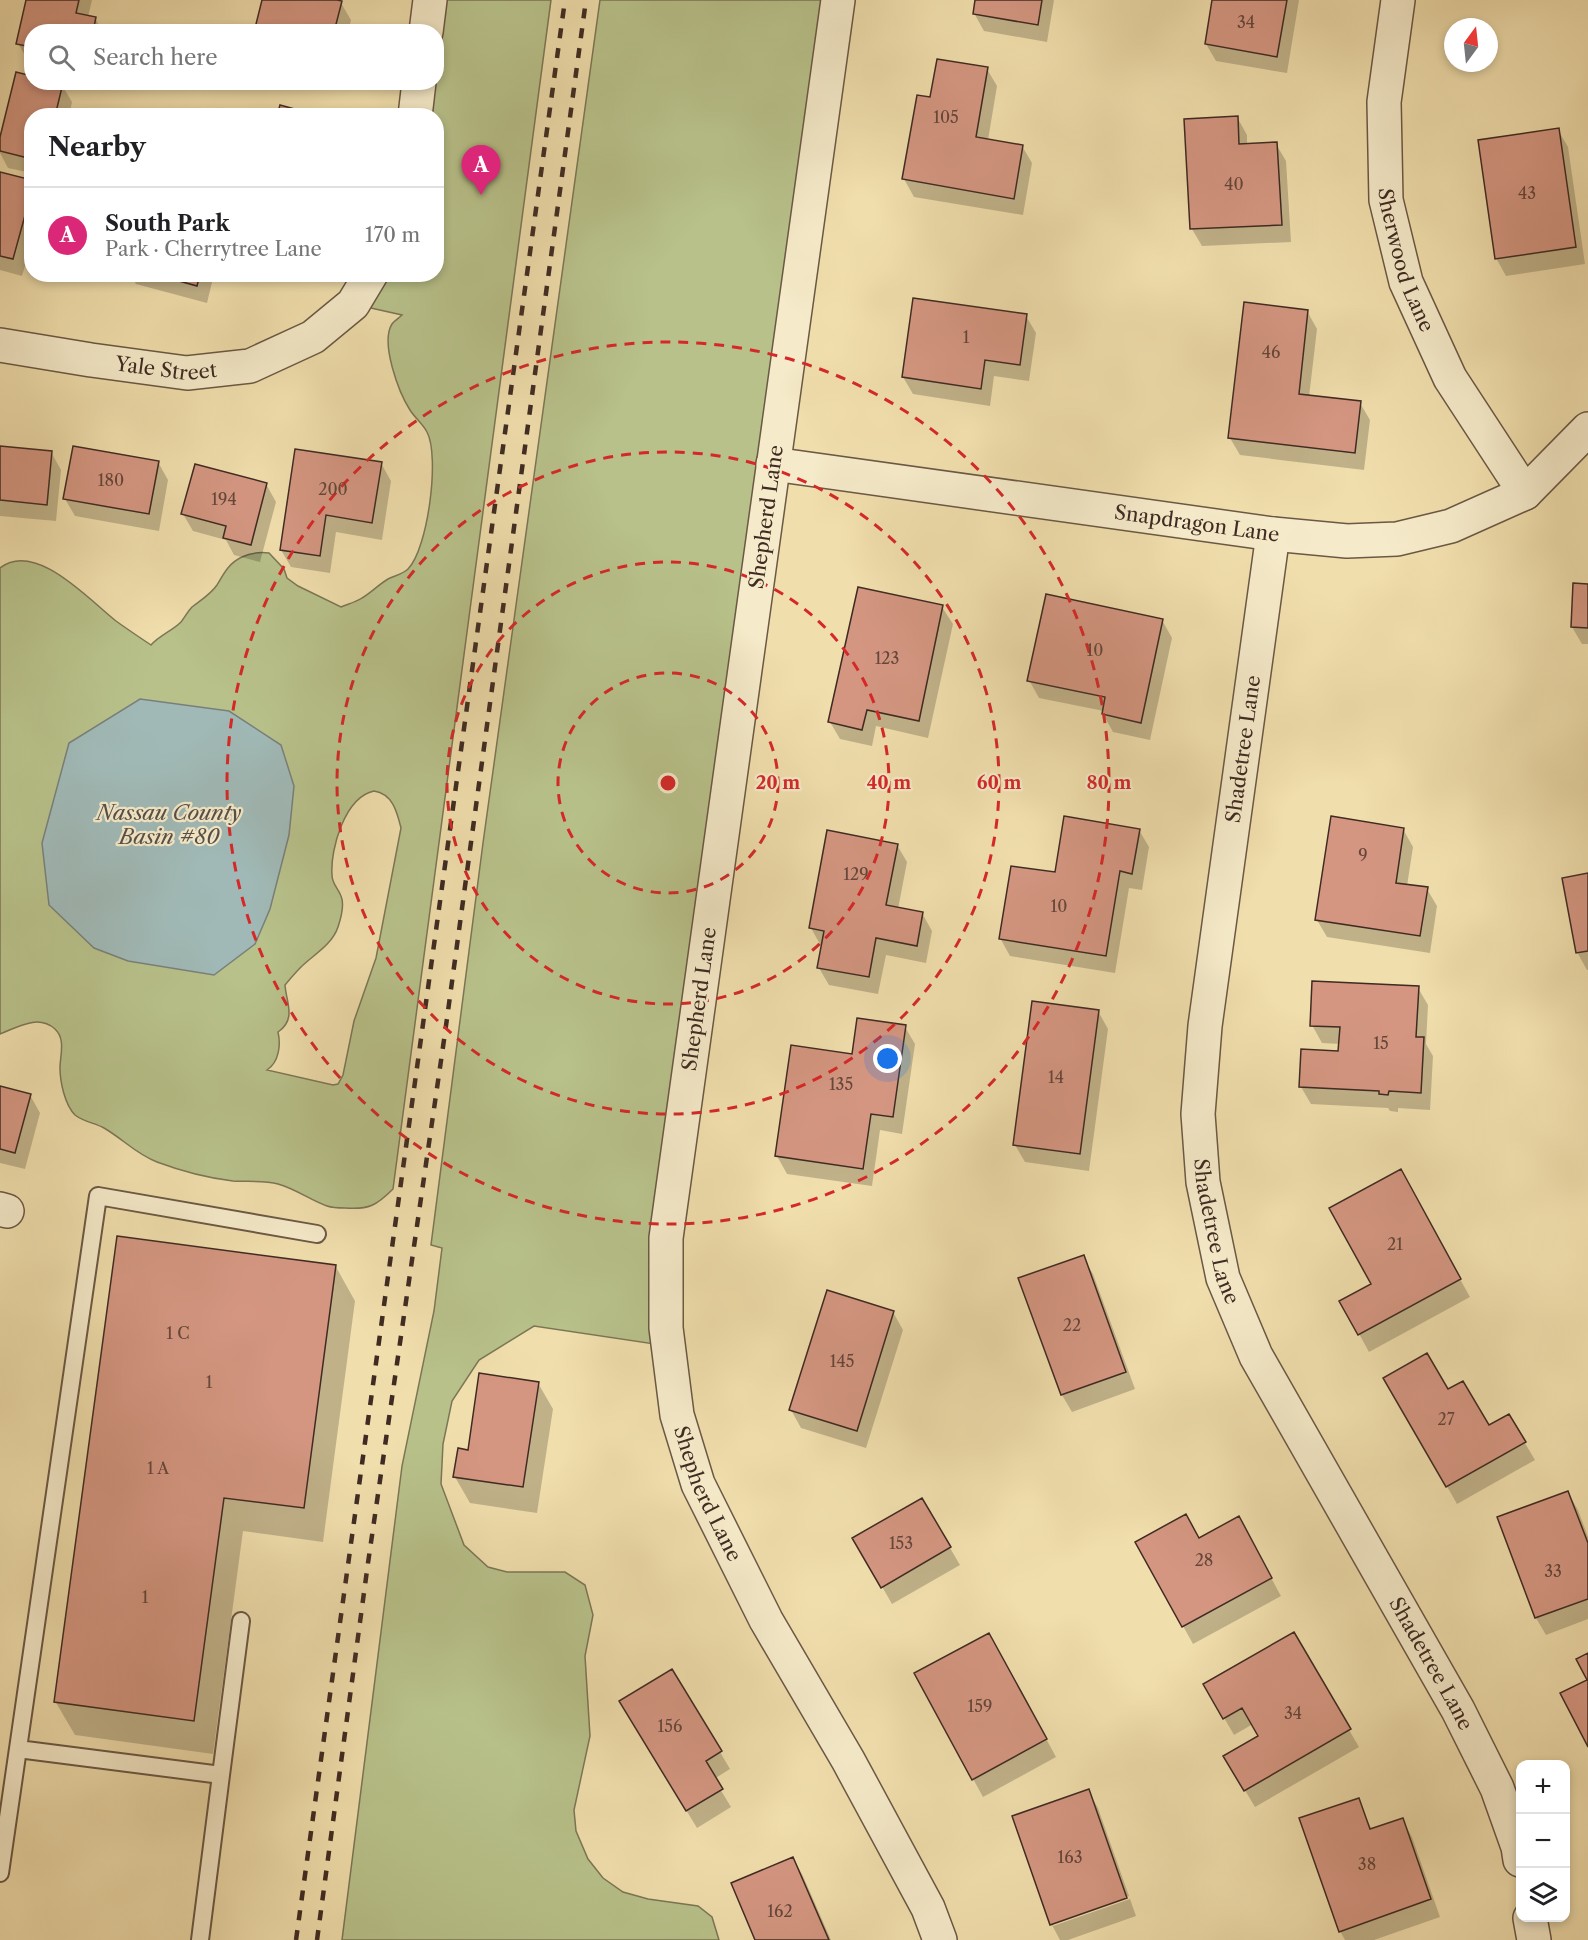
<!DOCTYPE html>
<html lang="en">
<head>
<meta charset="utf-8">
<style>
	body { margin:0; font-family:"Libre Caslon Text",serif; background:#f6f6f6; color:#202124 }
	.controls { position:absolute; right:18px; bottom:18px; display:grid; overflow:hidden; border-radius:12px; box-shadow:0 3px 9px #0003 }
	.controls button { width:54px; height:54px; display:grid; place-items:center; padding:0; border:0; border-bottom:2px solid #e0e0e0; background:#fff; color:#202124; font:30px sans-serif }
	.compass { position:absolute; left:1444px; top:18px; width:54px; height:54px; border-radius:50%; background:#fff; box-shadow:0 3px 9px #0003; rotate:15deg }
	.you { position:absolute; left:888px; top:1059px; width:21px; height:21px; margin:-15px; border:4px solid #fff; border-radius:50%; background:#1a73e8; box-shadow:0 0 0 9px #1a73e833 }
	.badge { display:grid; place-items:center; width:39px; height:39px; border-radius:50%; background:#db2777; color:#fff; font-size:20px; font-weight:700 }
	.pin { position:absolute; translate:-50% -50px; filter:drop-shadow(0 2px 3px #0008) }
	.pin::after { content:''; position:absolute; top:32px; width:21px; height:18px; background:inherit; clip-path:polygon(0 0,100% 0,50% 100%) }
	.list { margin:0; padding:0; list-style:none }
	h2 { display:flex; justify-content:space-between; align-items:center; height:78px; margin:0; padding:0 24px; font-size:26px }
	h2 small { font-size:20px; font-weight:400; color:#757577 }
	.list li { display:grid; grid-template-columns:39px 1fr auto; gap:18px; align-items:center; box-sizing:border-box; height:96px; padding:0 24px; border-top:2px solid #e0e0e0 }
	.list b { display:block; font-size:22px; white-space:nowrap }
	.list p { margin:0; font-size:20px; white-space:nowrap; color:#757577 }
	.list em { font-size:20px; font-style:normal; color:#757577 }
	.icon { flex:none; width:33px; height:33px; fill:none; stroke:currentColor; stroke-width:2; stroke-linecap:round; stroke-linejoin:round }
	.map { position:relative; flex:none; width:1588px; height:1940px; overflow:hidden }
	.search { position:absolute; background:#fff; box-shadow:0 3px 9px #0003; left:24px; top:24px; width:420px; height:66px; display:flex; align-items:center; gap:15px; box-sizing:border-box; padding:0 21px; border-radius:24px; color:#757577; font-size:22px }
	.panel { position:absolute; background:#fff; box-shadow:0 3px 9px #0003; left:24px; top:108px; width:420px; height:174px; border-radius:24px }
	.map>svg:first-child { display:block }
	.green { fill:#b8c18a; stroke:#7c7656; stroke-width:1.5; fill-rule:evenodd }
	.water { fill:#a0b9b6; stroke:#79807b; stroke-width:1.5 }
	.shadow { fill:#0003 }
	.building { fill:#d49681; stroke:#3f2b23; stroke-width:1.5 }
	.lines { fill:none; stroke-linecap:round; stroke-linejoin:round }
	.service-casing { stroke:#6b5845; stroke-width:20 }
	.minor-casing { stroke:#6b5845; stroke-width:36 }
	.service { stroke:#f5eac9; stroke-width:16 }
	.minor { stroke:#f5eac9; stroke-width:33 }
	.rail { stroke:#3f2b23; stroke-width:4.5; stroke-dasharray:10 10; stroke-linecap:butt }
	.ring { fill:none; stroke:#d62828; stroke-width:3; stroke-dasharray:10 8 }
	.labels { text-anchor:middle; stroke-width:4.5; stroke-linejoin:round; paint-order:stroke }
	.number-label { font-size:16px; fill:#64463a }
	.street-label { font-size:20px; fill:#3f2b23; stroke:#f5eac9 }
	.water-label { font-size:21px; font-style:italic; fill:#574e48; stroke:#f5eac9 }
	.centre { fill:#d62828; stroke:#f5eac9; stroke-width:3 }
	.ring-label { font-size:18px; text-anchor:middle; font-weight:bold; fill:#d62828; stroke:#f5eac9; stroke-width:4.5; stroke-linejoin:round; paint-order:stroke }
</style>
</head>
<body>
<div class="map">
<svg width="1588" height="1940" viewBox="0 0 1588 1940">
	<rect width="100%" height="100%" fill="#f0deac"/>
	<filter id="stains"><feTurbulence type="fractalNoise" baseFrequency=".00333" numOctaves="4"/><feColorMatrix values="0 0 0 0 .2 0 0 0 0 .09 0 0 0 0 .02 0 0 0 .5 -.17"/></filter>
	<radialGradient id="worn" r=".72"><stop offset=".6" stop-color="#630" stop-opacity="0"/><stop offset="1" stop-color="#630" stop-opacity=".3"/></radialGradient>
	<!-- green -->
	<path class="green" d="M430,0H551L393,1189C377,1205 369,1210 345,1208C340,1208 333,1208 327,1206C310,1200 296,1189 278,1184C264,1180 247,1182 233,1181C208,1178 181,1171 157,1162C136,1154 123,1139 104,1128C95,1123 84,1122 75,1115C65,1105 60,1082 60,1068C60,1056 66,1039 55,1029C38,1014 18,1027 0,1034V568C36,540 90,601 116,621C127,629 139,637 151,645C160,635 172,631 181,622C185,617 188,611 192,607C201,600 211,594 217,585C224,573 229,563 242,557C250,553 260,552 269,553L284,569L287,578L298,586L341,607C348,604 356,602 362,598C371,593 378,585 388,579C394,576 403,574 408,569C428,549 440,456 427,432C423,424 415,418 410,410C399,393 380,343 392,324C394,321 399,318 402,315L353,304L371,275L436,274V116L415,115L419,83L436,82V32ZM374,791C393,794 397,812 401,828L376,958L354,1021L343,1075L338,1084L333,1085L267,1070C279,1062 281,1045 278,1032C297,1019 286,1002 285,985C290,979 295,973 301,967C313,955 332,945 338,927C341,918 345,905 341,896C338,888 332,884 332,875C330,849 345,797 374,791Z
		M600,0H837L661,1345L534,1326L479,1360L452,1401L443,1444L441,1484L464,1545L488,1567L507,1572H565L585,1585L593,1615L585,1656L590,1736L574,1810L576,1831L588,1859L603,1878L623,1892L648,1899L698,1906L712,1917L719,1940H342L402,1466L434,1311L442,1248L431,1245L483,843Z"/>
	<!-- water -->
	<path class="water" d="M140,699L229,711L281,745L294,786L289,835L270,909L255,944L214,975L128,961L94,948L49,905L42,843L69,743Z"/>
	<!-- shadow -->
	<path class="shadow" d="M27,0H92L88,17L95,18L103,32H32V62L28,61L18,43Z
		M264,0H331L341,3L351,20L348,32H255Z
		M977,0H1054L1047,42L984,31L974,13Z
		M1214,0H1299L1287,73L1216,61L1206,44Z
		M987,69L997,86L988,140L1022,146L1032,163L1023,215L914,197L904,179L931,99Z
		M32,82H53L62,85L72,102L69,116H32V173L8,168L0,153V144Z
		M1237,117L1247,135V145L1276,144L1286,161L1291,242L1202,246L1192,229L1186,120Z
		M1558,130L1568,147L1585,264L1506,276L1496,258Z
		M0,173L32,182V242L22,276L0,270Z
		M130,274H214L207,303L136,284Z
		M1307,311L1317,329L1309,397L1360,403L1370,420L1364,470L1240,455L1230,438Z
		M1026,316L1036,333L1029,381L994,376L990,406L913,394L903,377Z
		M0,447L51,452L61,470L56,521L0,516Z
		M158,462L168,480L159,531L75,516L65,499Z
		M381,463L391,481L382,540L336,532L330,573L291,567L281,550Z
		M266,484L276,502L260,562L234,555L226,540L193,531L183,514Z
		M1588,585V644H1582L1572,627Z
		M942,607L953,624L928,738L876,726L872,746L840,739L830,722Z
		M1162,620L1172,638L1150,740L1113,732L1103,714L1104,711L1039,698L1029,680Z
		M1403,829L1413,847L1407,886L1427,889L1437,906L1430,953L1327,937L1317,920Z
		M1139,830L1149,847L1142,890L1129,888L1115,973L1010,956L1000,938L1056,874Z
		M897,845L907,862L898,909L922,913L932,931L926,963L886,955L878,994L829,985L819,968L823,946H821L811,928Z
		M1588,875V970H1587L1577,952Z
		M1418,988L1428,1005L1426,1044L1433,1056L1430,1110L1398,1108V1112L1390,1111L1388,1108L1311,1104L1301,1087L1340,1053V1044L1322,1043L1312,1025Z
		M1098,1011L1108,1029L1089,1171L1025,1162L1015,1145Z
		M905,1027L915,1044L902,1134L880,1130L872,1186L787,1174L777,1156L853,1056Z
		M0,1087L30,1095L40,1113L25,1169L0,1163Z
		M1410,1189L1470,1297L1369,1352L1341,1301L1373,1284Z
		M1083,1257L1093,1274L1135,1389L1072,1412L1062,1395L1020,1279Z
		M336,1267L355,1301L323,1542L243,1531L213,1754L75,1735L55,1701Z
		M893,1312L903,1330L866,1448L801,1428L791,1410Z
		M1385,1378L1447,1391L1488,1427L1509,1416L1535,1460L1457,1504Z
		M538,1383L553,1409L537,1513L470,1503L455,1477L469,1451Z
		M1568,1493L1578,1510L1588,1537V1619L1546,1635L1536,1618L1499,1518Z
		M922,1500L960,1565L892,1604L854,1538Z
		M1248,1535L1281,1596L1193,1644L1183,1626L1199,1540Z
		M1293,1634L1359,1747L1255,1807L1225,1757L1260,1736L1253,1724L1234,1735L1205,1685Z
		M999,1652L1056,1757L983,1797L916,1674Z
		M631,1719L720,1752L730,1769L714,1779L731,1807L697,1828Z
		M1088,1791L1098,1808L1129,1896L1053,1923V1926L1130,1899L1136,1916L1068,1940H1060L1052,1925L1014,1817Z
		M1358,1800L1372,1830L1402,1819L1412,1837L1440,1917L1374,1940H1345L1340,1931Z
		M793,1858L803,1876L831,1940H757Z"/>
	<!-- building -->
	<path class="building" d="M26,0H79L76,13L96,17L93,32H32V47L16,44Z
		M262,0H337L342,1L334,32H254Z
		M975,0H1042L1038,25L973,14Z
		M1212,0H1287L1277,57L1205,44Z
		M937,59L988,67L976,137L1023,145L1014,199L902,179L917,95L930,97Z
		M16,72L32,76V82L63,83L56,112L70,116H32V159L0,151V137Z
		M280,105L320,116H277Z
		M1238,116L1239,144L1277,142L1282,225L1190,229L1184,119Z
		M1559,128L1576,247L1495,259L1478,140Z
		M0,172L32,180V190L13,259L0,256Z
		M154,274H200L197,286Z
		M913,298L1027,314L1020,365L985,360L981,389L902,377Z
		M1244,302L1308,310L1299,394L1361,401L1355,453L1228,438Z
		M0,446L52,451L47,505L0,500Z
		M73,446L159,461L149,514L63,499Z
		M295,449L382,462L372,523L326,515L320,556L280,550Z
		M195,464L267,483L251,545L223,538L226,526L181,514Z
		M1573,583L1588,584V628L1571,627Z
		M858,587L943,605L919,721L867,710L862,730L828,722Z
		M1046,594L1163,619L1141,723L1102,714L1105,697L1027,681Z
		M1064,816L1140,829L1132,874L1120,871L1106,956L999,939L1011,866L1055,872Z
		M1331,816L1404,828L1396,883L1428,887L1420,936L1315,920Z
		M827,830L898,844L886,905L923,912L917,946L876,938L869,977L817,968L824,931L809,928Z
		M1588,873V951L1576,953L1562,878Z
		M1312,981L1419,986L1416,1037H1424L1421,1093L1389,1091L1388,1095L1379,1094V1091L1299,1087L1301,1049L1338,1051L1340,1027L1310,1026Z
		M1032,1001L1099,1010L1080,1154L1013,1145Z
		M857,1018L906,1025L893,1117L871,1114L863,1169L775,1156L791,1045L852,1054Z
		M0,1086L31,1094L15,1153L0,1149Z
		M1401,1169L1461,1279L1358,1335L1339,1301L1371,1284L1329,1208Z
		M117,1236L336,1265L304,1508L224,1498L194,1721L54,1702Z
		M1084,1255L1126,1372L1061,1395L1018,1278Z
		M827,1290L894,1311L857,1431L789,1410Z
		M1427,1353L1448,1389L1463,1381L1489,1425L1509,1414L1526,1442L1446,1487L1383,1378Z
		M479,1373L539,1382L523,1487L453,1477L458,1448L468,1450Z
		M1568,1491L1588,1543V1599L1535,1618L1497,1517Z
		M922,1498L951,1547L881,1588L852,1538Z
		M1186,1514L1199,1538L1239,1516L1272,1578L1182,1627L1135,1542Z
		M1294,1632L1351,1729L1244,1791L1223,1756L1258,1736L1242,1708L1223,1719L1203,1684Z
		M989,1633L1047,1739L972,1780L914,1673Z
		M1588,1653V1747L1560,1693L1587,1680L1576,1659Z
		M672,1669L722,1751L706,1761L723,1789L686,1811L619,1701Z
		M1089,1789L1127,1898L1050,1925L1012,1816Z
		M1359,1798L1370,1829L1403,1818L1431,1899L1339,1932L1299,1818Z
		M793,1857L829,1940H755L731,1883Z"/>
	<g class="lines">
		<defs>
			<path id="service" d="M18,1749L221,1775L200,1940
				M221,1775L241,1621
				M0,1873L98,1196L317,1234"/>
			<g id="minor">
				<path id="s1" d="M838,0L666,1238V1328L677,1415L698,1484L766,1620L848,1760L928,1908L940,1940"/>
				<path id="s2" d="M1398,0L1384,102L1386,200L1406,282L1450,378L1525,493"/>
				<path d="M426,32L430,0"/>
				<path d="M415,116L419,82"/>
				<path id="s3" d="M0,345L91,360L187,373L250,366L313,337L353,304L371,274"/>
				<path id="s4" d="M773,464L1273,534L1347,541L1397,539L1451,526L1525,493L1588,429"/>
				<path id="s5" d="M1273,534L1205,1026L1198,1114L1203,1182L1223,1278L1256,1356L1458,1710L1497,1788L1518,1847L1520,1860"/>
				<path d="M0,1209L7,1211"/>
				<path d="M1530,1918L1534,1940"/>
			</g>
		</defs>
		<!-- service casing -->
		<use href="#service" class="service-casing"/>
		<!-- minor casing -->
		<use href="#minor" class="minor-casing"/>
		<!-- service -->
		<use href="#service" class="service"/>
		<!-- minor -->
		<use href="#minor" class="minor"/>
		<!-- rail -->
		<path class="rail" d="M296,1940L565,0
			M317,1940L368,1563L445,1033L586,0"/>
	</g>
	<!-- distance rings -->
	<g class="ring">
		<circle cx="668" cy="783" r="110"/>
		<circle cx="668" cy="783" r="221"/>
		<circle cx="668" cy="783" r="331"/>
		<circle cx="668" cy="783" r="441"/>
	</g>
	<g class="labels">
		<!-- number labels -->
		<g class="number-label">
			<text x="1246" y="28">34</text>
			<text x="946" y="123">105</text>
			<text x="1234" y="190">40</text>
			<text x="1527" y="199">43</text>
			<text x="966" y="343">1</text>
			<text x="1271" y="358">46</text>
			<text x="111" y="486">180</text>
			<text x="333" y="495">200</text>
			<text x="224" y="505">194</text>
			<text x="1095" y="656">10</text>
			<text x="887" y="664">123</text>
			<text x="1363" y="861">9</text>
			<text x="856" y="880">129</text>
			<text x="1059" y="912">10</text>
			<text x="1381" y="1049">15</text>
			<text x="1056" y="1083">14</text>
			<text x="841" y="1090">135</text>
			<text x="1395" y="1250">21</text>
			<text x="1072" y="1331">22</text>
			<text x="178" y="1339">1 C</text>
			<text x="842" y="1367">145</text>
			<text x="209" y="1388">1</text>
			<text x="1446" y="1425">27</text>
			<text x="158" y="1474">1 A</text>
			<text x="901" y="1549">153</text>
			<text x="1204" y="1566">28</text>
			<text x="1553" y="1577">33</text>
			<text x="145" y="1603">1</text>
			<text x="980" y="1712">159</text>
			<text x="1293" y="1719">34</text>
			<text x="670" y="1732">156</text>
			<text x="1070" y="1863">163</text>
			<text x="1367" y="1870">38</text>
			<text x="780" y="1917">162</text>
		</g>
		<!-- street labels -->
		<g class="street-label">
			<text dy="7" stroke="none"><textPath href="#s2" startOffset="264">Sherwood Lane</textPath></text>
			<text dy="7" stroke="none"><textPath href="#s3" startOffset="168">Yale Street</textPath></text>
			<text transform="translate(766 517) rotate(-82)" y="7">Shepherd Lane</text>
			<text dy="7" stroke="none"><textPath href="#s4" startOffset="428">Snapdragon Lane</textPath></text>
			<text transform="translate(1243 749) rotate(-82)" y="7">Shadetree Lane</text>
			<text transform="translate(699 999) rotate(-82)" y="7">Shepherd Lane</text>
			<text dy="7" stroke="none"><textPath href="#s5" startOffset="704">Shadetree Lane</textPath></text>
			<text dy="7" stroke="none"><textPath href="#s1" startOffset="1512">Shepherd Lane</textPath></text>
			<text dy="7" stroke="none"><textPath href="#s5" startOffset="1190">Shadetree Lane</textPath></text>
		</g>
		<!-- water labels -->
		<g class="water-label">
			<text x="169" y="820">Nassau County<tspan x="169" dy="24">Basin #80</tspan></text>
		</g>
	</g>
	<circle cx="668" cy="783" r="9" class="centre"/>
	<g class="ring-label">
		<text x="778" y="789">20 m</text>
		<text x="889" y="789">40 m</text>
		<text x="999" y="789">60 m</text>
		<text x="1109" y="789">80 m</text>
	</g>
	<rect width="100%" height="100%" filter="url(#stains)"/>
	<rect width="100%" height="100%" fill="url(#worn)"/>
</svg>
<div class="controls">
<button>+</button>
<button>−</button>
<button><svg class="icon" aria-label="layers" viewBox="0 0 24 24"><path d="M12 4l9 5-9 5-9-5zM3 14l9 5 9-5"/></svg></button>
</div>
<svg class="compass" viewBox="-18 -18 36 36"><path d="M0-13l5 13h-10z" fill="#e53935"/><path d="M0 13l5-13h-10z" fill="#757577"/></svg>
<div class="you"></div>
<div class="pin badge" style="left:481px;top:195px">A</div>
<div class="search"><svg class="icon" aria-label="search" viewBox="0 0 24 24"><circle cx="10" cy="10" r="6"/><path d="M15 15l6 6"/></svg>Search here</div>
<section class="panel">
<h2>Nearby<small></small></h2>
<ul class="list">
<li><span class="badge">A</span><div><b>South Park</b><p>Park · Cherrytree Lane</p></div><em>170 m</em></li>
</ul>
</section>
</div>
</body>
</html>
